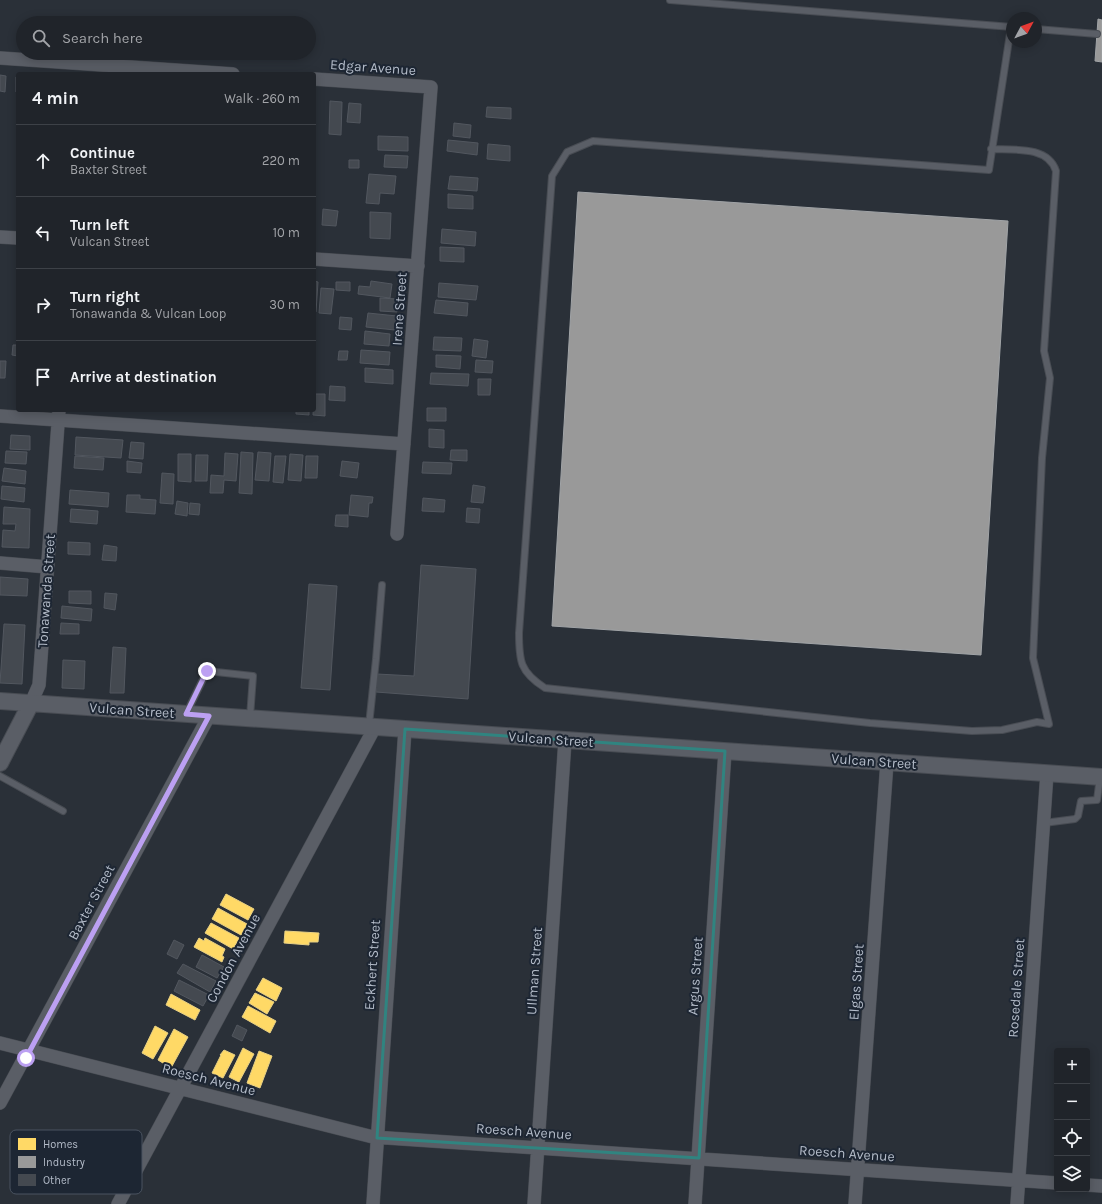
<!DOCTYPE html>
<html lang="en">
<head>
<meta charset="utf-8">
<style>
	body { margin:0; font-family:Karla,sans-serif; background:#2d3036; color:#f1f3f6 }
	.controls { position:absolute; right:12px; bottom:12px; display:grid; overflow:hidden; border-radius:4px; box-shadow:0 2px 10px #0003 }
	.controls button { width:36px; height:36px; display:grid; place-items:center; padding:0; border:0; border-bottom:1px solid #3d4147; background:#20242a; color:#f1f3f6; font:20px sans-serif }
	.compass { position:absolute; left:1006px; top:12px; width:36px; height:36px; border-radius:50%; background:#20242a; box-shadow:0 2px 10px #0003; rotate:49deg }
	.stop { position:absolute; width:12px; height:12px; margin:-9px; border:3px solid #bca0f2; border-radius:50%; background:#fff }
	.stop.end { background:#bca0f2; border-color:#fff; box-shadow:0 1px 4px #0008 }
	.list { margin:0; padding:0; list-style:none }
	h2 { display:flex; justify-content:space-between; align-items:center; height:52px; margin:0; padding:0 16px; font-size:17px }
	h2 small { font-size:13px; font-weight:400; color:#a2a4a8 }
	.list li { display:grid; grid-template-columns:26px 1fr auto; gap:12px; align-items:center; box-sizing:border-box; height:72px; padding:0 16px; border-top:1px solid #3d4147 }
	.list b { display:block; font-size:15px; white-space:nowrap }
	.list p { margin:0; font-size:13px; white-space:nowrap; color:#a2a4a8 }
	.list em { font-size:13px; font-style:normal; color:#a2a4a8 }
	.icon { flex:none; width:22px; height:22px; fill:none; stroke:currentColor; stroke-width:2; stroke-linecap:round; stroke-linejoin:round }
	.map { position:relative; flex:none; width:1102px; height:1204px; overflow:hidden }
	.search { position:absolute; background:#20242a; box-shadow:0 2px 10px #0003; left:16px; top:16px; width:300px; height:44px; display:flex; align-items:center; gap:10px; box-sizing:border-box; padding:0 14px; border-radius:22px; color:#a2a4a8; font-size:15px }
	.panel { position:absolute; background:#20242a; box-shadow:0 2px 10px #0003; left:16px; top:72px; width:300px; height:340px; border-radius:4px }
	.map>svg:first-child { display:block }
	.homes { fill:#ffd966; stroke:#e8d084 }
	.industry { fill:#999; stroke:#a1a4a7 }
	.building { fill:#444950; stroke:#52575f }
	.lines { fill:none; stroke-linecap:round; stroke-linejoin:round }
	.service-casing { stroke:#484c53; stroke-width:8 }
	.minor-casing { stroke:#484c53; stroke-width:14 }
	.tertiary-casing { stroke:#484c53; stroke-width:18 }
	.service { stroke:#5a5e66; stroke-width:6 }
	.minor { stroke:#5a5e66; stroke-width:13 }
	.tertiary { stroke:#5a5e66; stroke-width:16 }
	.route { stroke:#bca0f2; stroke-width:5 }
	.marked { fill:none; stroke:#308480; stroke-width:3; stroke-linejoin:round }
	.labels { text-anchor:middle; stroke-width:4; stroke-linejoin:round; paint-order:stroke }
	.street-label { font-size:14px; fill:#b4bcc9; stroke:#1d2633 }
	.key { fill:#1d2633; stroke:#4a5360; stroke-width:1 }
	.key-label { font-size:11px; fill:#b4bcc9 }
</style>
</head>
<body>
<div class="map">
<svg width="1102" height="1204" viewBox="0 0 1102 1204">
	<rect width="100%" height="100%" fill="#2a3038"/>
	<!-- homes -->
	<path class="homes" d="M226,894L254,909L248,920L220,905Z
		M218,908L247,924L241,935L212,919Z
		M211,923L239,938L233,949L205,933Z
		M285,931L319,933L318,942H309V945L284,943Z
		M199,938L204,941L205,938L225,949L222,956L224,957L222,962L194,947Z
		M263,978L282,988L276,1001L256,990Z
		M255,993L274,1002L267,1014L249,1003Z
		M171,994L200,1010L195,1020L166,1005Z
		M248,1006L276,1021L270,1033L242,1017Z
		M155,1026L168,1033L153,1059L142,1053Z
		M174,1029L188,1037L171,1068L158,1060Z
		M243,1048L254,1054L239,1082L229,1077Z
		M224,1050L235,1055L223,1078L212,1073L221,1055H220Z
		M259,1051L272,1056L260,1088L247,1083Z"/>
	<!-- industry -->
	<path class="industry" d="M1098,19L1102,20V62L1095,61Z
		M578,192L1008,221L981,655L552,626Z"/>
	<!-- building -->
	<path class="building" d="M0,75L6,76L5,92L0,91Z
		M16,77H18V92H16Z
		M330,101L342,102L341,135L329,134Z
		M349,103L361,104L360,123L347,122Z
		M487,107L511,108V119L486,117Z
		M454,123L471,125L470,138L453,136Z
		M378,136L408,137V151L378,150Z
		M448,140L478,143L477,155L447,151Z
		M488,144L510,146V161L487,159Z
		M385,155L408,156L407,168L384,167Z
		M349,160H359V168H349Z
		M369,174L396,176L394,194L380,193L379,204L366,203Z
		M450,176L478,178L477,191L448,189Z
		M448,194L473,196V209L448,208Z
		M323,209L338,211L336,226L322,225Z
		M370,212L391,213L390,239L370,238Z
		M442,229L476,232L475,246L441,243Z
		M440,247L464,248V262L440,261Z
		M314,281L318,282L316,312H314Z
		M371,281L392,284L390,298L358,294L359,286L370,287Z
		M336,282H350V291L336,290Z
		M439,283L478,286L476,300L438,297Z
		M321,288L334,289L331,314L319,313Z
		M380,298L397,299V312L380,311Z
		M436,300L468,303L467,316L434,313Z
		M368,313L397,316L395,330L366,327Z
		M340,317L352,318L351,330L339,329Z
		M365,331L390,334L389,346L364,344Z
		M434,337L462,338L461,351L433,350Z
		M474,339L488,341L486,358L472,356Z
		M13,345H18V356L12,355Z
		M361,350L390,352L389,365L360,363Z
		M339,351H348L347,360H338Z
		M436,355L461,356L460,369L436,367Z
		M476,360L493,361L492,373L475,372Z
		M0,361H6L5,378H0Z
		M365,368L393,370V384L365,382Z
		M431,373L469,374L468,386L430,384Z
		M478,379H491L490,395H478Z
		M330,386L345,387V401L329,400Z
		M314,394H325V416L313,415Z
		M427,408H446V421H427Z
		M296,410H309V415L296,414Z
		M429,429L444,430V448L429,447Z
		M11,435L30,436V450L10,449Z
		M76,437L123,440L121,458L75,455Z
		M131,442L144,443L143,459L129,458Z
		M451,450H467V461L450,460Z
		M6,451L27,452L26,464L5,463Z
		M241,452L253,453L252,494L239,493Z
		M258,452L271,453L269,481L255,480Z
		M225,453L238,454L236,481L224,480L223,493H210L211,475L224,476Z
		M178,454H191V482L178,481Z
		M290,454L303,455L301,481L288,480Z
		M196,455H208L207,481H195Z
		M75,456L104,458L103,470L74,468Z
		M275,456H286L283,483L273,482Z
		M306,456H318L317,478H305Z
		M127,461L142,463L141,473L127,472Z
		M342,461L359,463L357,478L340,476Z
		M423,462L452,463L451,474L422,473Z
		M4,468L26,471L25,484L2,481Z
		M162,473L174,474L173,504L160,503Z
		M473,485L485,487L483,503L471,502Z
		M2,486L25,488L24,502L1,499Z
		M70,490L109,493L108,507L69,504Z
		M127,495H140V499L156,500L155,514L126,512Z
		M351,495L373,497L372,503H369L368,517L349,515Z
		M423,498L445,500L444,512L422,511Z
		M177,501L188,503L187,516L175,514Z
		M190,503L200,504L199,515L189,514Z
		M4,507L30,509L29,548L2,547L3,530L15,531L16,524H3Z
		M467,508L480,509L479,523L466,522Z
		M71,509L98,511L97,524L70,522Z
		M336,515H348V527L335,526Z
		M68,542L90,543V555L68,554Z
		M104,545L117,547L116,561L102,560Z
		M421,565L476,569L468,699L376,692L377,674L414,676Z
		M0,577L28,579L27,596L0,595Z
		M309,584L337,586L330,690L301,688Z
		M69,591H91V604L69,603Z
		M105,593L117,594L115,610L104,608Z
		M62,606L92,609L91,621L61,618Z
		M61,623L79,624V634H60Z
		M4,624L25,625L22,684L0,683Z
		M113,647L126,648L124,693H110Z
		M63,660L85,661L84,689L62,688Z
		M174,940L184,945L177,959L167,954Z
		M202,955L224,967L217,978L196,967Z
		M183,964L216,981L210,992L177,973Z
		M179,980L209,995L203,1006L174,991Z
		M237,1025L247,1030L242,1041L232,1036Z"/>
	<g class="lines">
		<defs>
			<path id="service" d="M670,0L1012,27
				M1036,29L1097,34
				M991,149C1014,150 1048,146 1056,171L1044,351L1050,378L1042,458L1033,658L1049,724L1037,722L1002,730L972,731L870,723L545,688C520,672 519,661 519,633L552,176L567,152L593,141L989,170L1011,27
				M187,712L207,671L253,676L250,717
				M369,725L376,659L382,585
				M0,776L63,811
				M1044,823L1075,819L1078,816L1081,801L1097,800L1100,777"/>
			<path id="minor" d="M0,58L233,74
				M314,79L431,87L397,534
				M0,237L18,238
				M314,259L418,266
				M0,416L404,444
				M0,563L48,567
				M31,703L39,685L59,410
				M0,1043L373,1137L1057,1183
				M0,1103L209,716
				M1087,1185L1102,1186
				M118,1204L375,727
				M373,1204L405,729
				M534,1204L565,740
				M695,1204L725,751
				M855,1204L887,762
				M1017,1204L1047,773"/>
			<path id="tertiary" d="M0,701L1102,777
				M0,763L31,703"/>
		</defs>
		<!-- service casing -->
		<use href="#service" class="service-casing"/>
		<!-- minor casing -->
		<use href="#minor" class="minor-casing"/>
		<!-- tertiary casing -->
		<use href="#tertiary" class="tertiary-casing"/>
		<!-- service -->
		<use href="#service" class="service"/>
		<!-- minor -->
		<use href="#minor" class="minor"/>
		<!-- tertiary -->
		<use href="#tertiary" class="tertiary"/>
	</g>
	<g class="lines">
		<!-- route -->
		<path class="route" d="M26,1058L209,716L186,714L207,671"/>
	</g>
	<!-- marked area -->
	<path class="marked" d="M405,729L725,751L699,1158L377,1138Z"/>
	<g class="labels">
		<!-- street labels -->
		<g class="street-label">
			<text transform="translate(373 67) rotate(4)" y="5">Edgar Avenue</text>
			<text transform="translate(399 309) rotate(-86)" y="5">Irene Street</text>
			<text transform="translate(46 591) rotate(-86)" y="5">Tonawanda Street</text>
			<text transform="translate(132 710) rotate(4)" y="5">Vulcan Street</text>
			<text transform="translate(551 739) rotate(4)" y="5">Vulcan Street</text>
			<text transform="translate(874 761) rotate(4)" y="5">Vulcan Street</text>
			<text transform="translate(91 902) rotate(-62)" y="5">Baxter Street</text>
			<text transform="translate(233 958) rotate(-62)" y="5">Condon Avenue</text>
			<text transform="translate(372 965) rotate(-86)" y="5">Eckhert Street</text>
			<text transform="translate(534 971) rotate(-86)" y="5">Ullman Street</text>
			<text transform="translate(695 976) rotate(-86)" y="5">Argus Street</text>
			<text transform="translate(856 982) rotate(-86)" y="5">Elgas Street</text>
			<text transform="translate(1016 988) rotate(-86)" y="5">Rosedale Street</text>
			<text transform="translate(209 1079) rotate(14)" y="5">Roesch Avenue</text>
			<text transform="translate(524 1131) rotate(4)" y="5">Roesch Avenue</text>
			<text transform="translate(847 1153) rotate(4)" y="5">Roesch Avenue</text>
		</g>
	</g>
	<!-- legend -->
	<rect x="10" y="1130" width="132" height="64" rx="6" class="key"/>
	<rect x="18" y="1138" width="18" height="12" fill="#ffd966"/>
	<rect x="18" y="1156" width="18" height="12" fill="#999"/>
	<rect x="18" y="1174" width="18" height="12" fill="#444950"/>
	<g class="key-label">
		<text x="43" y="1148">Homes</text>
		<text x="43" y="1166">Industry</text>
		<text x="43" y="1184">Other</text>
	</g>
</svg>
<div class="controls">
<button>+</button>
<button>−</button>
<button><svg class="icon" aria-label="locate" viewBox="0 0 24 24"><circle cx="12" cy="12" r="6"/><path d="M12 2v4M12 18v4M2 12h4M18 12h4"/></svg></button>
<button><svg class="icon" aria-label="layers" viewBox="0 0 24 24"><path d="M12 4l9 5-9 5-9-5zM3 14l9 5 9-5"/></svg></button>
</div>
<svg class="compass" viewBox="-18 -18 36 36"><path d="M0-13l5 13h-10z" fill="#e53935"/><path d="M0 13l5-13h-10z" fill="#a2a4a8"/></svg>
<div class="stop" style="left:26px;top:1058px"></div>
<div class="stop end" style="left:207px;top:671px"></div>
<div class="search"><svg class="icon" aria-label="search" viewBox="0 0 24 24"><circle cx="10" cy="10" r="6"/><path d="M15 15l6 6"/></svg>Search here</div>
<section class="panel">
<h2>4 min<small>Walk · 260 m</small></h2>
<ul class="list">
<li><svg class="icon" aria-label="ahead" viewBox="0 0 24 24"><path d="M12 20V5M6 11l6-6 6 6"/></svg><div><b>Continue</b><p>Baxter Street</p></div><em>220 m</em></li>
<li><svg class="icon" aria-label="left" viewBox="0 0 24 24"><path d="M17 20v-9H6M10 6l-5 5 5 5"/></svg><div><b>Turn left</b><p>Vulcan Street</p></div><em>10 m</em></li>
<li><svg class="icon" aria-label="right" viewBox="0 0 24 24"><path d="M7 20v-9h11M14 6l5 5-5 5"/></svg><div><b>Turn right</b><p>Tonawanda &amp; Vulcan Loop</p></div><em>30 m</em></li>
<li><svg class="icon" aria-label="arrive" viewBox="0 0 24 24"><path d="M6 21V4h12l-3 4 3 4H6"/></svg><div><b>Arrive at destination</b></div></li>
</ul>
</section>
</div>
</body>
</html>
